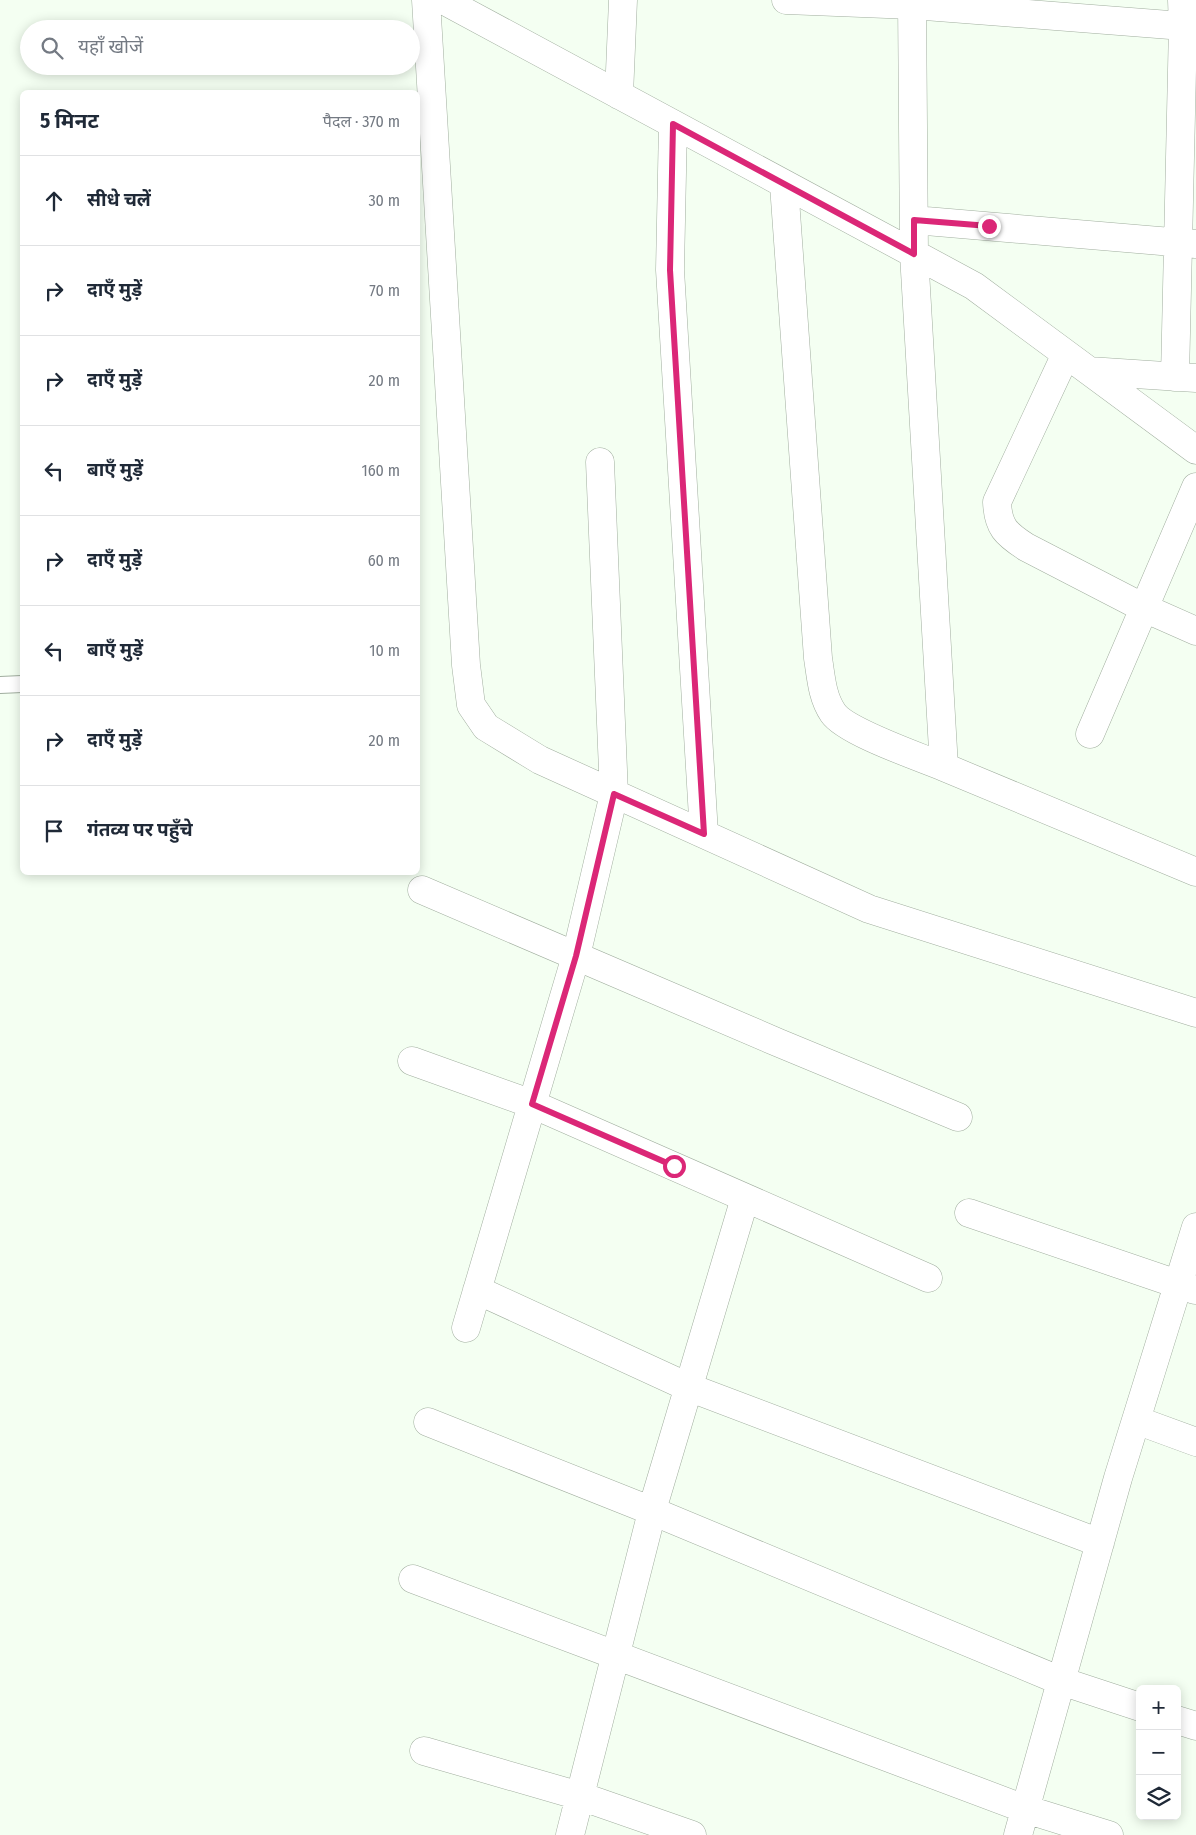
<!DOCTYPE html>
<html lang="hi">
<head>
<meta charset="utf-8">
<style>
	body { margin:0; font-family:"Fira Sans Condensed","Noto Sans Devanagari",sans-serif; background:#f6f6f7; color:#1f2937 }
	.controls { position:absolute; right:15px; bottom:15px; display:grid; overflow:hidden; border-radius:8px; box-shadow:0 2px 12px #0003 }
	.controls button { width:45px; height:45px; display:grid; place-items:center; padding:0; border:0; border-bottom:1px solid #e0e1e3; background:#fff; color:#1f2937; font:25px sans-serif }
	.stop { position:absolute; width:15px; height:15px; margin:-11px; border:4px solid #db2777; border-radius:50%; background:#fff }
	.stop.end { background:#db2777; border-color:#fff; box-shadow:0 1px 5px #0008 }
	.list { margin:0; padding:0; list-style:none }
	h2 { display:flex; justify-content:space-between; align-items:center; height:65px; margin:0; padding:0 20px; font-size:21px }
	h2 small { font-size:16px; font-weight:400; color:#747a83 }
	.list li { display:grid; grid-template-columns:32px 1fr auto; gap:15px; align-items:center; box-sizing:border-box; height:90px; padding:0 20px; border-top:1px solid #e0e1e3 }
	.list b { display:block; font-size:19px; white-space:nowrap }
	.list em { font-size:16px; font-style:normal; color:#747a83 }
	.icon { flex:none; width:28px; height:28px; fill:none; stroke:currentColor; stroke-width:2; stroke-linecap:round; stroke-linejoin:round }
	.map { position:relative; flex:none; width:1196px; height:1835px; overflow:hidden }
	.search { position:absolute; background:#fff; box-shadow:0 2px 12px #0003; left:20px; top:20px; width:400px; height:55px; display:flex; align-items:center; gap:12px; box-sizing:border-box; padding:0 18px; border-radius:28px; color:#747a83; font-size:19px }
	.panel { position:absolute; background:#fff; box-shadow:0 2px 12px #0003; left:20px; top:90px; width:400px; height:785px; border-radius:8px }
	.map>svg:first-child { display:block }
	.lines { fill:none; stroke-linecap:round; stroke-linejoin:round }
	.service-casing { stroke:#a1ae9f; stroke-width:18 }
	.minor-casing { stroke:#a1ae9f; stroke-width:29 }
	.service { stroke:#fff; stroke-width:16 }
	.minor { stroke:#fff; stroke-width:28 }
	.route { stroke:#db2777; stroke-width:6 }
</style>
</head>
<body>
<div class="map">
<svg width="1196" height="1835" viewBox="0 0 1196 1835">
	<rect width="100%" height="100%" fill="#f4fff2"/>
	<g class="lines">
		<defs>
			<path id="service" d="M0,685L22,684"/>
			<path id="minor" d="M426,0L466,665L471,705L486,727L540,760L869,909L1196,1013
				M443,0L974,286L1196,450
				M786,0L912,5L1196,27
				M912,0L914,254L944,767L1196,872
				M619,95L623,0
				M673,124L670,270L704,834
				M784,185L818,658C821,677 822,697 833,713C846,732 920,757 944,767
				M914,220L1196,244
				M1066,354L997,502C998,527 1006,534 1026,547L1144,608L1196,631
				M1089,371L1196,378
				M1175,377L1183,26L1182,0
				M1090,734L1196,487
				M422,890L779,1043L958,1117
				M412,1061L532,1104L928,1278
				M969,1213L1195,1290
				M477,1290L688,1387L1100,1543
				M466,1328L576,956L614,794L600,462
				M1136,1420L1196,1442
				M428,1422L652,1511L1061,1681L1140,1707
				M413,1579L1025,1809L1109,1835
				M1177,1720L1196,1726
				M424,1751L580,1796L692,1835
				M570,1835L655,1500L745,1198
				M1018,1835L1118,1478L1196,1227"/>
		</defs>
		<!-- service casing -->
		<use href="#service" class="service-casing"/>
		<!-- minor casing -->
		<use href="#minor" class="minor-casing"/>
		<!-- service -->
		<use href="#service" class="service"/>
		<!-- minor -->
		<use href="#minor" class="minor"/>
	</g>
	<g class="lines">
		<!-- route -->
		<path class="route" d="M674,1166L532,1104L576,956L614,794L704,834L670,270L673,124L914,254V220L989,226"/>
	</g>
</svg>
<div class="controls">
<button>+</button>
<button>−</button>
<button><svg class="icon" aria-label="layers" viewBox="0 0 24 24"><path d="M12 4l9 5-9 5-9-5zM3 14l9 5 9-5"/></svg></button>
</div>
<div class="stop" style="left:674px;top:1166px"></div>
<div class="stop end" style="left:989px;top:226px"></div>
<div class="search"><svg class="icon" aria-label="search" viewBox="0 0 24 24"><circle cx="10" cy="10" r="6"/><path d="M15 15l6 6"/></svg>यहाँ खोजें</div>
<section class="panel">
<h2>5 मिनट<small>पैदल · 370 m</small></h2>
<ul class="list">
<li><svg class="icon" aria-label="ahead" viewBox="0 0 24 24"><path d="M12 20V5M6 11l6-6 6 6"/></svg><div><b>सीधे चलें</b></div><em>30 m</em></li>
<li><svg class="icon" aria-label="right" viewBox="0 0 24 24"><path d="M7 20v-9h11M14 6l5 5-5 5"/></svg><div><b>दाएँ मुड़ें</b></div><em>70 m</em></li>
<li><svg class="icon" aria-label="right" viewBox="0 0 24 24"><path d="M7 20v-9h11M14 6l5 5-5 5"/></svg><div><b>दाएँ मुड़ें</b></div><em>20 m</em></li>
<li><svg class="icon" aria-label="left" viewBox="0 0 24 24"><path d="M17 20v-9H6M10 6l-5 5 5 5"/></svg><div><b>बाएँ मुड़ें</b></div><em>160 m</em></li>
<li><svg class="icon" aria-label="right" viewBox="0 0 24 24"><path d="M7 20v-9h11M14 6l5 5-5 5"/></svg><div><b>दाएँ मुड़ें</b></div><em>60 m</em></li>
<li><svg class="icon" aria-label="left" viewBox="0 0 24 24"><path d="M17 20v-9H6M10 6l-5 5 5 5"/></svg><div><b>बाएँ मुड़ें</b></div><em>10 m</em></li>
<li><svg class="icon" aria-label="right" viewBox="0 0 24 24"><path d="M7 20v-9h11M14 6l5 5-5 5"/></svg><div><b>दाएँ मुड़ें</b></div><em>20 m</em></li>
<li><svg class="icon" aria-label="arrive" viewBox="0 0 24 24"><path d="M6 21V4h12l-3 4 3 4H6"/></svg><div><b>गंतव्य पर पहुँचे</b></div></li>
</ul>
</section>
</div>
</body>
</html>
